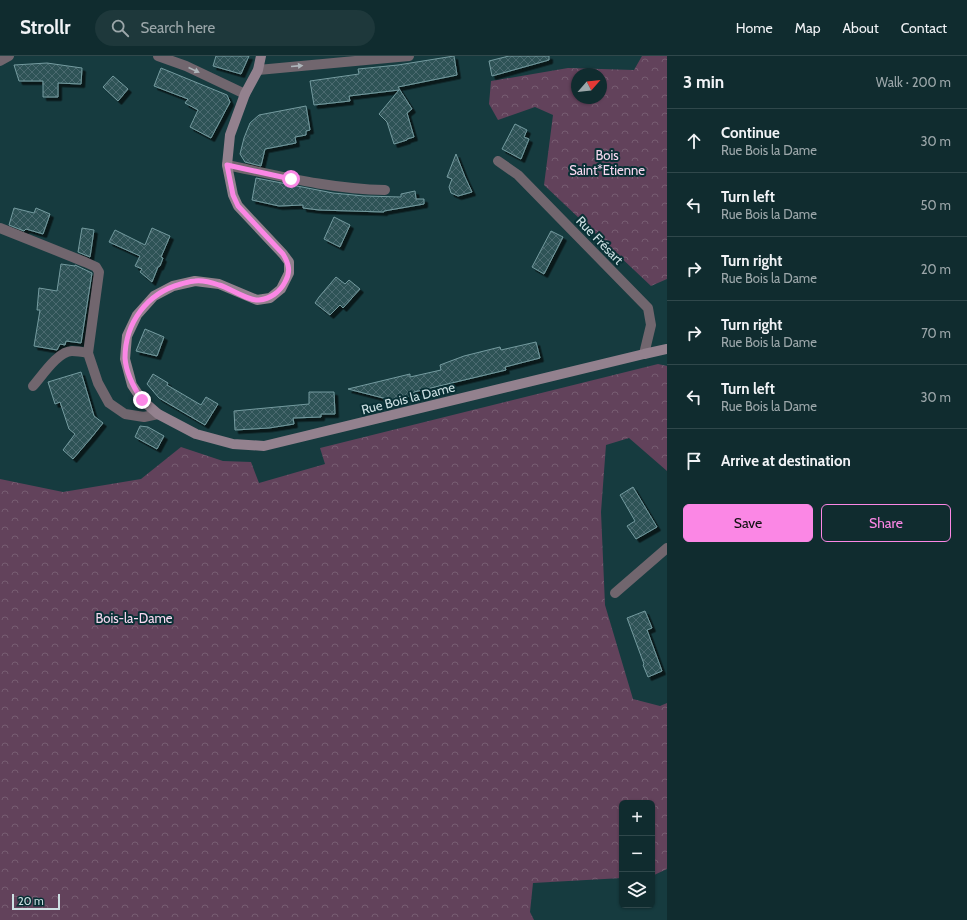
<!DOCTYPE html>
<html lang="en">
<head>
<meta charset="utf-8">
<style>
	body { margin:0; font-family:Cabin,sans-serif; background:#1e383b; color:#f1f3f6 }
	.controls { position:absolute; right:12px; bottom:12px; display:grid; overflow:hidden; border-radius:6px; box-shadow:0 1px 3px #0004 }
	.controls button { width:36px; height:36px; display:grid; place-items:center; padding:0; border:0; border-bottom:1px solid #30484b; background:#102c2f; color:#f1f3f6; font:20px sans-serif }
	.compass { position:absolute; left:571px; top:12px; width:36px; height:36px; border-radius:50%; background:#102c2f; box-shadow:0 1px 3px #0004; rotate:62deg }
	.scale { position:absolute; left:12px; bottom:10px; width:48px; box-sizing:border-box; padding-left:4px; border:2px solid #cde0e3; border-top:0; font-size:11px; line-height:14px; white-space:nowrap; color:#cde0e3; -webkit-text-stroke:3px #093035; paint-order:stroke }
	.stop { position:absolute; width:12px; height:12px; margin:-9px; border:3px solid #fb87e5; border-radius:50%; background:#fff }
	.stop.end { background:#fb87e5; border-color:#fff; box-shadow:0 1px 4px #0008 }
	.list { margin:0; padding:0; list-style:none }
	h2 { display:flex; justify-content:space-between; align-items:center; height:52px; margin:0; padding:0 16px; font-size:17px }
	h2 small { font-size:13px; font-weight:400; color:#9ca7aa }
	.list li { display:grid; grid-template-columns:26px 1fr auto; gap:12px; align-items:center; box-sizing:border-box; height:64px; padding:0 16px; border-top:1px solid #30484b }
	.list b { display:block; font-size:15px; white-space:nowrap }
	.list p { margin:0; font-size:13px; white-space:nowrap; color:#9ca7aa }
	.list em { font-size:13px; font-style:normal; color:#9ca7aa }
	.actions { display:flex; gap:8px; padding:12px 16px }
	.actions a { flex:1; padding:9px 0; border:1px solid #fb87e5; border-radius:6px; text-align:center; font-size:14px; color:#fb87e5 }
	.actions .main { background:#fb87e5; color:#111 }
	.icon { flex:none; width:22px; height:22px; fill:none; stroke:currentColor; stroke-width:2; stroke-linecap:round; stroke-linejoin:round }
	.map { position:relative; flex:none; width:667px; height:864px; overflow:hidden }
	header { display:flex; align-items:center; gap:24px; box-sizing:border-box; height:56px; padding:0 20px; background:#102c2f; border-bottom:1px solid #30484b }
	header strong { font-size:19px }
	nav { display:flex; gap:22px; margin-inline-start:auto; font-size:14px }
	.search { width:280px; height:36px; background:#1e383b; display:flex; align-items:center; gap:10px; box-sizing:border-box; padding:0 14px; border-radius:22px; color:#9ca7aa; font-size:15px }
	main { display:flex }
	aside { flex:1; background:#102c2f }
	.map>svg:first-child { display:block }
	.forest { fill:url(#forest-crowns); fill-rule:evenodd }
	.building { fill:url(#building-cross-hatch); stroke:#749b9f; filter:url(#shadow) }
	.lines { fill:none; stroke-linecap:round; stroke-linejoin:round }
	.street { stroke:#71666e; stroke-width:10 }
	.secondary { stroke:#93818e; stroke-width:10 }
	.oneway { fill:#adb5ba }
	.route { stroke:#fb87e5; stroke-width:5 }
	.labels { text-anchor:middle; stroke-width:4; stroke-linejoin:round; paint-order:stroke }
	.park-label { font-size:13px; fill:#f9d9f1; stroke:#093035 }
	.street-label { font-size:13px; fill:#cde0e3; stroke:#093035 }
</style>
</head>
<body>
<header>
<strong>Strollr</strong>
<div class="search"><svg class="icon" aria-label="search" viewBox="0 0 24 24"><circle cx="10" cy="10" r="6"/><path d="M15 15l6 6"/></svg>Search here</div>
<nav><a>Home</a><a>Map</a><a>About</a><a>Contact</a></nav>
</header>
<main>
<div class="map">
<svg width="667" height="864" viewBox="0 0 667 864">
	<defs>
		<pattern id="forest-crowns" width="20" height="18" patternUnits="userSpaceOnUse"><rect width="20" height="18" fill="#62425b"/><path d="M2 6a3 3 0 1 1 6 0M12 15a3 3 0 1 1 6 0" fill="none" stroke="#775d72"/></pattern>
		<pattern id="building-cross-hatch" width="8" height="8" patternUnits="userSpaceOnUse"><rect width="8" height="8" fill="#2e5257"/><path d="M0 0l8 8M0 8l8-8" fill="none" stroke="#4b6b6f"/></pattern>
		<filter id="shadow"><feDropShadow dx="3.5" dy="3.5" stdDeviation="0" flood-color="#0009"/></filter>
	</defs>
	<rect width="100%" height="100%" fill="#163b3f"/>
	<!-- forest -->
	<path class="forest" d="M642,0H667V223L651,230L544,129L553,59L535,51L498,64L489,48L491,25L568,12L634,14ZM577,18H601V42H577Z
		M658,308L667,310V415L629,382L606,389L601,456L605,549L633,643L660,650L667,647V813L652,820V747H622V822L533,827L530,856L534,864H0V423L63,436L141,423L181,391L223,405L251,406L259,427L325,408L320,392Z"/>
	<!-- building -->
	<path class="building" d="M216,0H249L241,18L213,10Z
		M454,0L457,19L398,31L412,53L407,57L414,81L407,83V84L394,88L387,66L379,58L399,34L349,40L350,45L314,49L310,25L359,18L358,13L398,9Z
		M509,0H549V4L492,20L489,5Z
		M47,7L82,12L81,28L58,27V41H43V25H19L14,9Z
		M161,12L227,39L230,46L211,82L190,71L198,54L185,47L188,43L154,30Z
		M113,20L128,33L118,45L103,31Z
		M306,50L310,74L306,75V79L295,81L296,87L265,93L261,110L245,106L240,98L244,82L250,67L259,59Z
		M515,68L527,74L524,81L529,83L521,103L502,93Z
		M456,98L465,121L472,136L458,140L451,137L449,131L452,123L447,121Z
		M256,122L333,137L364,140L401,141V138L415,135L416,143H424V148L384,155V156L319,154L303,152V149L279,150L252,144Z
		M14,152L34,157L36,152L50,158L43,178L26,173L24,175L9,169Z
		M334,161L350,169L340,191L324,183Z
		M82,172L94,174L90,201L78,196Z
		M152,172L170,180L161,201L163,202L160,210L158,211L152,226L140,216L142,213L135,210L140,200L109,186L115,174L145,189Z
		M551,175L563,181L544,218L532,211Z
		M61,208L75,210V209L92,217L81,287L66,285L65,289L60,288L57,294L34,290L40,254H37L39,232L57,235Z
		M336,221L345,228L349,224L360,233L343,252L340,249L330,259L315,247L319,241Z
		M145,273L164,281L157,300L136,295Z
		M536,286L540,302L505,311L506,314L414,336V339L391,344L348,333L410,318V321L441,314L440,309L464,300L500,291L501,294Z
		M81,316L94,360L103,367L91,382L73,403L63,394L75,378L69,373L60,346L55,348L48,326Z
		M153,318L168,327L167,329L201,349L206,341L218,348L205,369L159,342L147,328Z
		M309,336H334L335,358H321V361L293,362L294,368L269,372L235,374L234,355L309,348Z
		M140,370L148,371L164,380L157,393L135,381Z
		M633,431L657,471L636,483L627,470L635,465L620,439Z
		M645,555L652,572L647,574L662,615L648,621L643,609L644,608L627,562Z"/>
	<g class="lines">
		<!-- street -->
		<path class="street" d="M158,0L186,10L245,38
			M0,5L9,0
			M258,14L409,0
			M498,105L518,119L648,252L651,269L644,298
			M227,109C280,120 331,133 385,134
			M0,172L85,206L96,211L99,216L88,297L98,327L109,347L125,358L144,361L158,358
			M33,330C42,320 58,295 72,295C77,295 83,296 88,297
			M615,537L667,492"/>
		<!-- secondary -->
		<path class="secondary" d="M261,0L258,14L245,38L230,79L227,109L233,139L238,150L283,198L289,206V217L281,233L270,242L257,244L219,228L195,225L173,230L154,240L137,259L127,280L125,303L132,329L142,344L158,358L196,378L233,388L264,390L644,298L667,293"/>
	</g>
	<!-- one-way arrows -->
	<defs><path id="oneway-solid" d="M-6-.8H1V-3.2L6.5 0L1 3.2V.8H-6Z"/></defs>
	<g class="oneway">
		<use href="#oneway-solid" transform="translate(297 10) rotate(-5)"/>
		<use href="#oneway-solid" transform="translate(194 14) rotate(25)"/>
	</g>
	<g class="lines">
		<!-- route -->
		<path class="route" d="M142,344C134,332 126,317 125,302C125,267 147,237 181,228C185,227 191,225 195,225C202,224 213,227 219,229C230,232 248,245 259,244C270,243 280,236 285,226C291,216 289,208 283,198L238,150L233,139L227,109L291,123"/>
	</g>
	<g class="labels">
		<!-- park labels -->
		<g class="park-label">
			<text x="607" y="104">Bois<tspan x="607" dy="15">Saint*Etienne</tspan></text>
			<text x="134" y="567">Bois-la-Dame</text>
		</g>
		<!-- street labels -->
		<g class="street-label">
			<text transform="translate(600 184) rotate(46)" y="5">Rue Frésart</text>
			<text transform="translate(408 342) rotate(-14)" y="5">Rue Bois la Dame</text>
		</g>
	</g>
</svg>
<div class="controls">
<button>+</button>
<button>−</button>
<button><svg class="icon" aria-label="layers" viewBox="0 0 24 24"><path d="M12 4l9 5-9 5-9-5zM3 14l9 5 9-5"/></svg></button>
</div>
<svg class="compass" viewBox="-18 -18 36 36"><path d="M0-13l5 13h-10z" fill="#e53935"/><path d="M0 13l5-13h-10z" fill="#9ca7aa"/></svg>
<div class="scale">20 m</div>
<div class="stop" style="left:291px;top:123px"></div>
<div class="stop end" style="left:142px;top:344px"></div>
</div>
<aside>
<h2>3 min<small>Walk · 200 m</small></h2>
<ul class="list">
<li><svg class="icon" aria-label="ahead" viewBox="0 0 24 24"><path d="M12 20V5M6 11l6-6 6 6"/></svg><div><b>Continue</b><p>Rue Bois la Dame</p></div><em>30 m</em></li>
<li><svg class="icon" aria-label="left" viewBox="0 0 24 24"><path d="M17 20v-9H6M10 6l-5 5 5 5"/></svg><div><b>Turn left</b><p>Rue Bois la Dame</p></div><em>50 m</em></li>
<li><svg class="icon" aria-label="right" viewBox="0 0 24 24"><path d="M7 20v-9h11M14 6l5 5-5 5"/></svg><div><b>Turn right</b><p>Rue Bois la Dame</p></div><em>20 m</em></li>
<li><svg class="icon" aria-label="right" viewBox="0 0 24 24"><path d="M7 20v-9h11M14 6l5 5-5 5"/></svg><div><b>Turn right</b><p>Rue Bois la Dame</p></div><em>70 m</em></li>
<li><svg class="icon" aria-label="left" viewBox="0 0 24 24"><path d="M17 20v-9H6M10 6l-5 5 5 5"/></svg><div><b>Turn left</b><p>Rue Bois la Dame</p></div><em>30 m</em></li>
<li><svg class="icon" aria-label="arrive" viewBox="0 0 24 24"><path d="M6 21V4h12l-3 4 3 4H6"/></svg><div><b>Arrive at destination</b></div></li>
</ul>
<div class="actions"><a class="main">Save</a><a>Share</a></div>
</aside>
</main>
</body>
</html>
